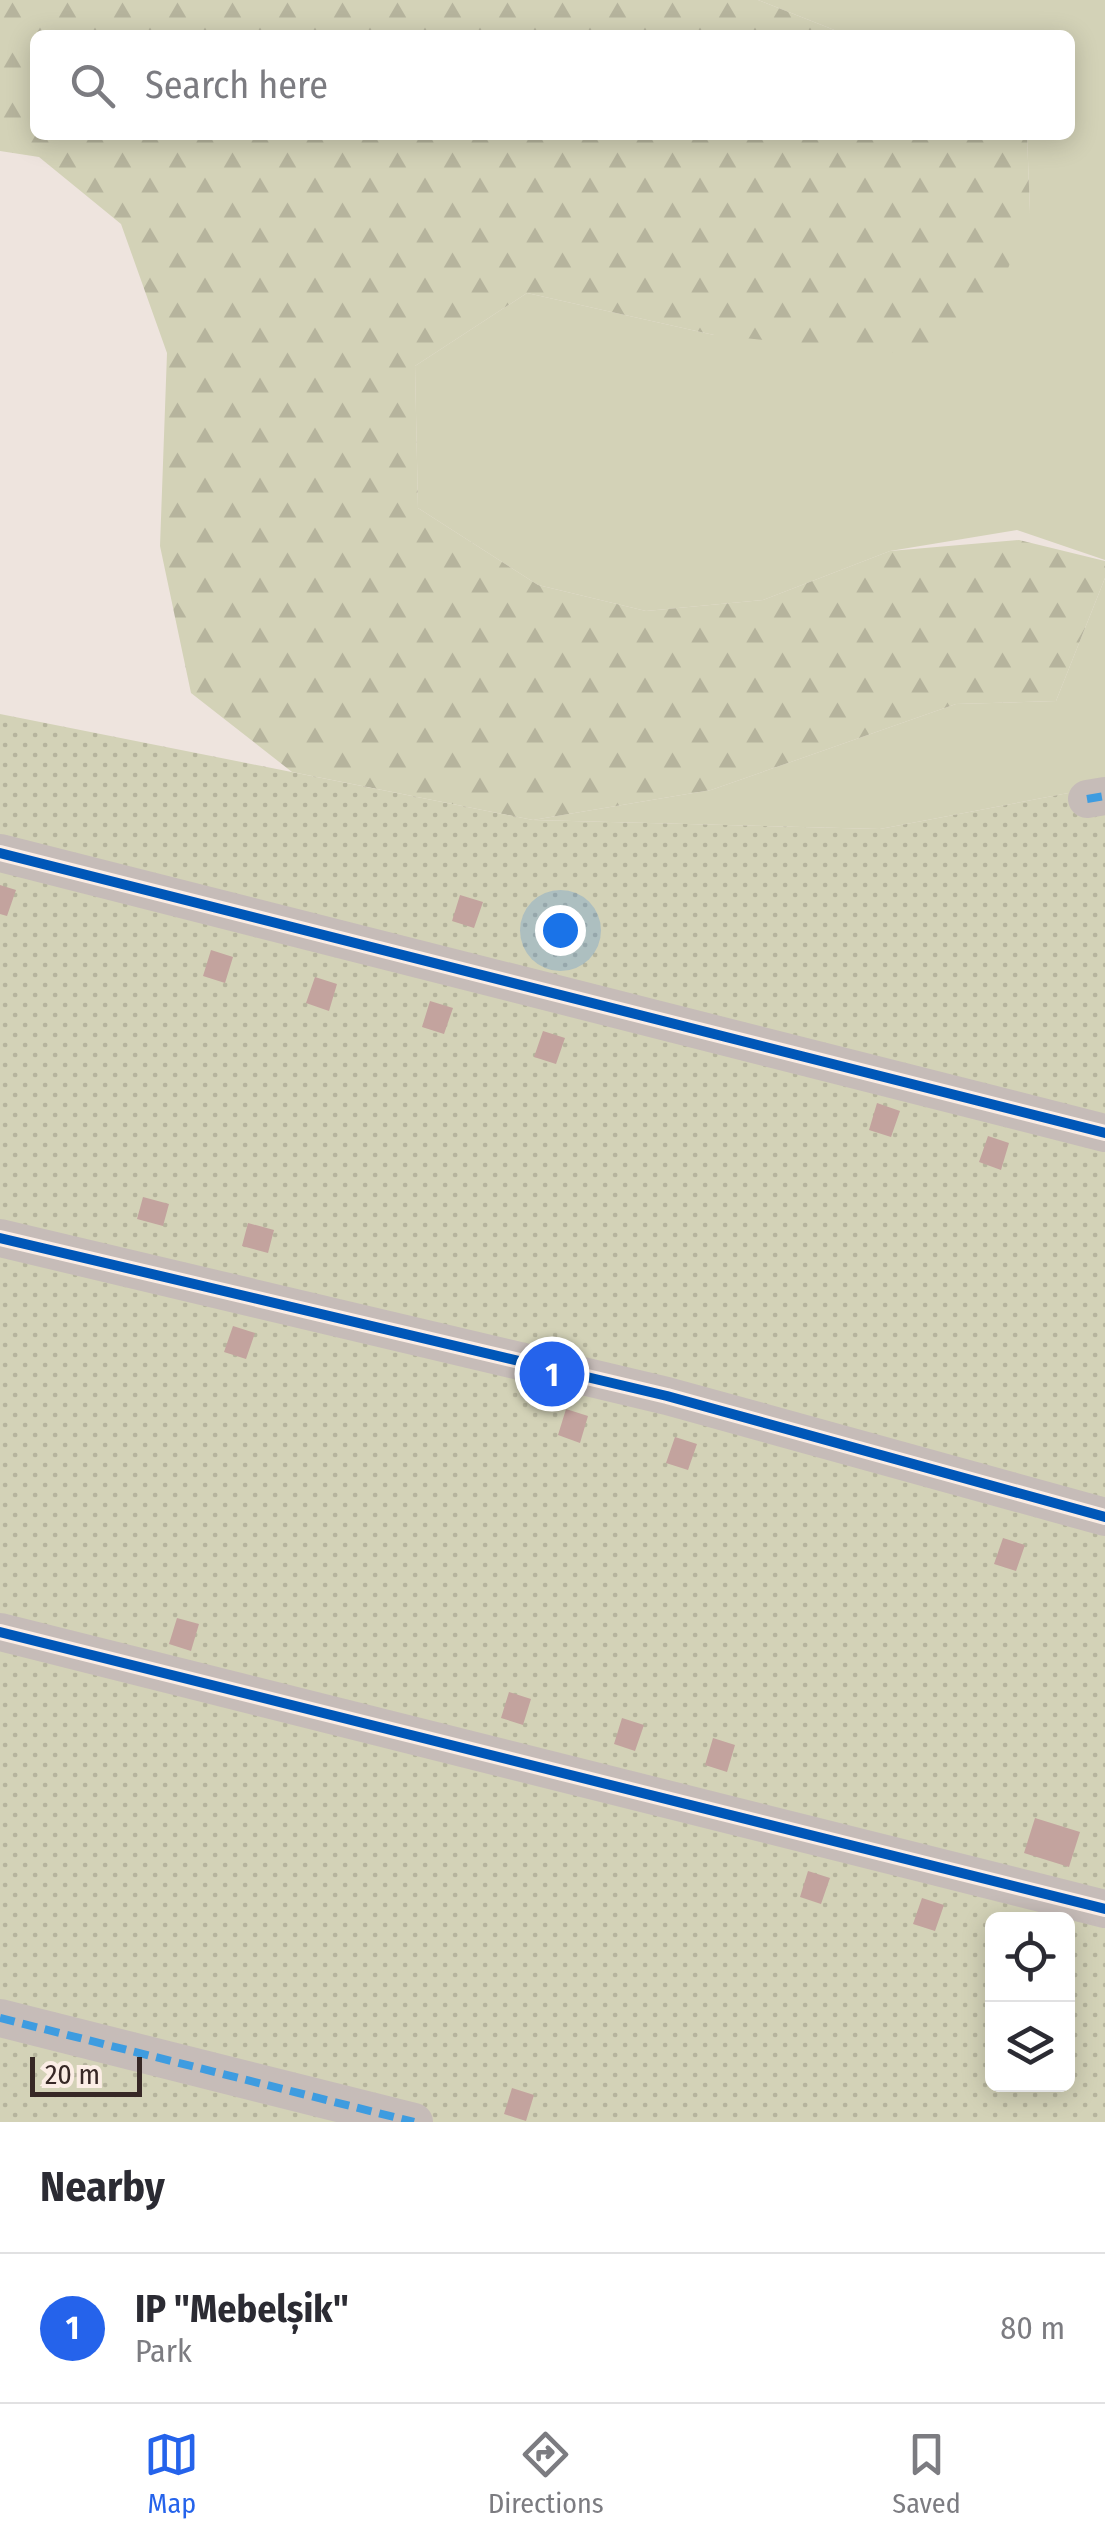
<!DOCTYPE html>
<html lang="en">
<head>
<meta charset="utf-8">
<style>
	body { margin:0; font-family:"Fira Sans Condensed",sans-serif; background:#f2f2f3; color:#2b2b33 }
	.controls { position:absolute; right:30px; bottom:30px; display:grid; overflow:hidden; border-radius:15px; box-shadow:0 5px 25px #0003 }
	.controls button { width:90px; height:90px; display:grid; place-items:center; padding:0; border:0; border-bottom:2px solid #e1e1e2; background:#fff; color:#2b2b33; font:50px sans-serif }
	.scale { position:absolute; left:30px; bottom:25px; width:112px; box-sizing:border-box; padding-left:10px; border:5px solid #372826; border-top:0; font-size:28px; line-height:35px; white-space:nowrap; color:#372826; -webkit-text-stroke:8px #fbede5; paint-order:stroke }
	.you { position:absolute; left:560px; top:930px; width:35px; height:35px; margin:-25px; border:8px solid #fff; border-radius:50%; background:#1a73e8; box-shadow:0 0 0 15px #1a73e833 }
	.badge { display:grid; place-items:center; width:65px; height:65px; border-radius:50%; background:#2563eb; color:#fff; font-size:32px; font-weight:700 }
	.pin { position:absolute; translate:-50% -50%; border:5px solid #fff; box-shadow:0 2px 10px #0006 }
	.list { margin:0; padding:0; list-style:none }
	h2 { display:flex; justify-content:space-between; align-items:center; height:130px; margin:0; padding:0 40px; font-size:42px }
	h2 small { font-size:32px; font-weight:400; color:#7c7c81 }
	.list li { display:grid; grid-template-columns:65px 1fr auto; gap:30px; align-items:center; box-sizing:border-box; height:150px; padding:0 40px; border-top:2px solid #e1e1e2 }
	.list b { display:block; font-size:38px; white-space:nowrap }
	.list p { margin:0; font-size:32px; white-space:nowrap; color:#7c7c81 }
	.list em { font-size:32px; font-style:normal; color:#7c7c81 }
	.icon { flex:none; width:55px; height:55px; fill:none; stroke:currentColor; stroke-width:2; stroke-linecap:round; stroke-linejoin:round }
	.map { position:relative; flex:none; width:1105px; height:2122px; overflow:hidden }
	.search { position:absolute; background:#fff; box-shadow:0 5px 25px #0003; left:30px; right:30px; top:30px; height:110px; display:flex; align-items:center; gap:25px; box-sizing:border-box; padding:0 35px; border-radius:15px; color:#7c7c81; font-size:38px }
	.sheet { height:280px; background:#fff }
	nav { display:flex; justify-content:space-around; align-items:center; box-sizing:border-box; height:140px; border-top:2px solid #e1e1e2; background:#fff; font-size:28px; color:#7c7c81 }
	nav a { display:grid; justify-items:center; gap:5px }
	nav .on { color:#2563eb }
	.map>svg:first-child { display:block }
	.grass { fill:#d3d2b7 }
	.forest { fill:url(#forest-firs) }
	.park { fill:url(#park-dots); fill-rule:evenodd }
	.building { fill:#c3a39e }
	.lines { fill:none; stroke-linecap:round; stroke-linejoin:round }
	.street { stroke:#c6bcb8; stroke-width:38 }
	.quiet { stroke:#3e9ce0; stroke-width:8; stroke-dasharray:15 8; stroke-linecap:butt }
	.cycleway-casing { stroke:#fbede5; stroke-width:16 }
	.cycleway { stroke:#0057b8; stroke-width:10 }
</style>
</head>
<body>
<div class="map">
<svg width="1105" height="2122" viewBox="0 0 1105 2122">
	<defs>
		<pattern id="forest-firs" width="22" height="20" patternUnits="userSpaceOnUse" patternTransform="scale(2.5)"><rect width="22" height="20" fill="#d3d2b7"/><path d="M5 1l3.5 6h-7zM16 11l3.5 6h-7z" fill="#b6b49d"/></pattern>
		<pattern id="park-dots" width="8" height="8" patternUnits="userSpaceOnUse" patternTransform="scale(2.5)"><rect width="8" height="8" fill="#d3d2b7"/><path d="M2 2h.1M6 6h.1" fill="none" stroke="#b6b49d" stroke-width="1.8" stroke-linecap="round"/></pattern>
	</defs>
	<rect width="100%" height="100%" fill="#eee4de"/>
	<!-- grass -->
	<path class="grass" d="M758,0H1105V560L1017,530L890,551L763,600L646,611L538,585L418,508L415,366L527,293L714,335L1030,212L1027,135H1070V35H847Z
		M1105,578V786L880,829L533,820L711,790L956,704L1056,701Z"/>
	<!-- forest -->
	<path class="forest" d="M0,0H758L847,35H35V135H1027L1030,212L1002,284L939,357L714,335L527,293L415,366L418,508L538,585L646,611L763,600L890,551L1019,540L1105,561V578L1056,701L956,704L711,790L533,820L292,772L191,693L160,546L167,353L121,224L39,157L0,151Z"/>
	<!-- park -->
	<path class="park" d="M0,714L533,820L880,829L1105,786V2122H0ZM992,1920H1068V2084H992Z"/>
	<!-- building -->
	<path class="building" d="M0,885L16,890L7,916L0,914Z
		M460,895L483,902L474,928L452,921Z
		M211,950L233,957L225,983L203,976Z
		M315,977L337,984L329,1011L306,1003Z
		M430,1001L453,1008L444,1034L422,1027Z
		M543,1031L565,1038L556,1064L534,1057Z
		M877,1103L900,1111L891,1137L869,1130Z
		M988,1136L1009,1143L1001,1170L979,1162Z
		M143,1197L169,1204L163,1226L137,1219Z
		M248,1223L274,1230L268,1253L242,1246Z
		M233,1326L255,1333L246,1359L224,1352Z
		M566,1409L588,1416L580,1443L558,1435Z
		M675,1437L697,1444L688,1470L666,1463Z
		M1003,1538L1025,1545L1016,1571L994,1564Z
		M177,1618L199,1624L191,1651L169,1644Z
		M509,1692L531,1699L523,1725L501,1718Z
		M622,1718L644,1725L635,1751L614,1744Z
		M713,1738L735,1745L727,1772L705,1765Z
		M1035,1818L1080,1832L1069,1867L1024,1853Z
		M808,1871L830,1878L821,1904L800,1897Z
		M922,1898L944,1905L935,1931L913,1924Z
		M512,2088L534,2095L526,2121L504,2114Z"/>
	<g class="lines">
		<!-- street -->
		<path class="street" d="M1087,799L1105,796
			M0,853L1105,1133
			M0,1238L667,1396L1105,1517
			M0,1632L1105,1909
			M0,2018L414,2122"/>
		<!-- quiet -->
		<path class="quiet" d="M1087,799L1105,796
			M0,2018L414,2122"/>
		<defs>
			<path id="cycleway" d="M0,853L1105,1133
				M0,1238L667,1396L1105,1517
				M0,1632L1105,1909"/>
		</defs>
		<!-- cycleway casing -->
		<use href="#cycleway" class="cycleway-casing"/>
		<!-- cycleway -->
		<use href="#cycleway" class="cycleway"/>
	</g>
</svg>
<div class="controls">
<button><svg class="icon" aria-label="locate" viewBox="0 0 24 24"><circle cx="12" cy="12" r="6"/><path d="M12 2v4M12 18v4M2 12h4M18 12h4"/></svg></button>
<button><svg class="icon" aria-label="layers" viewBox="0 0 24 24"><path d="M12 4l9 5-9 5-9-5zM3 14l9 5 9-5"/></svg></button>
</div>
<div class="scale">20 m</div>
<div class="you"></div>
<div class="pin badge" style="left:552px;top:1374px">1</div>
<div class="search"><svg class="icon" aria-label="search" viewBox="0 0 24 24"><circle cx="10" cy="10" r="6"/><path d="M15 15l6 6"/></svg>Search here</div>
</div>
<section class="sheet">
<h2>Nearby<small></small></h2>
<ul class="list">
<li><span class="badge">1</span><div><b>IP &quot;Mebelșik&quot;</b><p>Park</p></div><em>80 m</em></li>
</ul>
</section>
<nav>
<a class="on"><svg class="icon" aria-label="map" viewBox="0 0 24 24"><path d="M3 6l6-2 6 2 6-2v14l-6 2-6-2-6 2zM9 4v14M15 6v14"/></svg>Map</a>
<a><svg class="icon" aria-label="directions" viewBox="0 0 24 24"><path d="M12 3l9 9-9 9-9-9zM9 14v-3h6M13 9l2 2-2 2"/></svg>Directions</a>
<a><svg class="icon" aria-label="saved" viewBox="0 0 24 24"><path d="M7 4h10v16l-5-4-5 4z"/></svg>Saved</a>
</nav>
</body>
</html>
